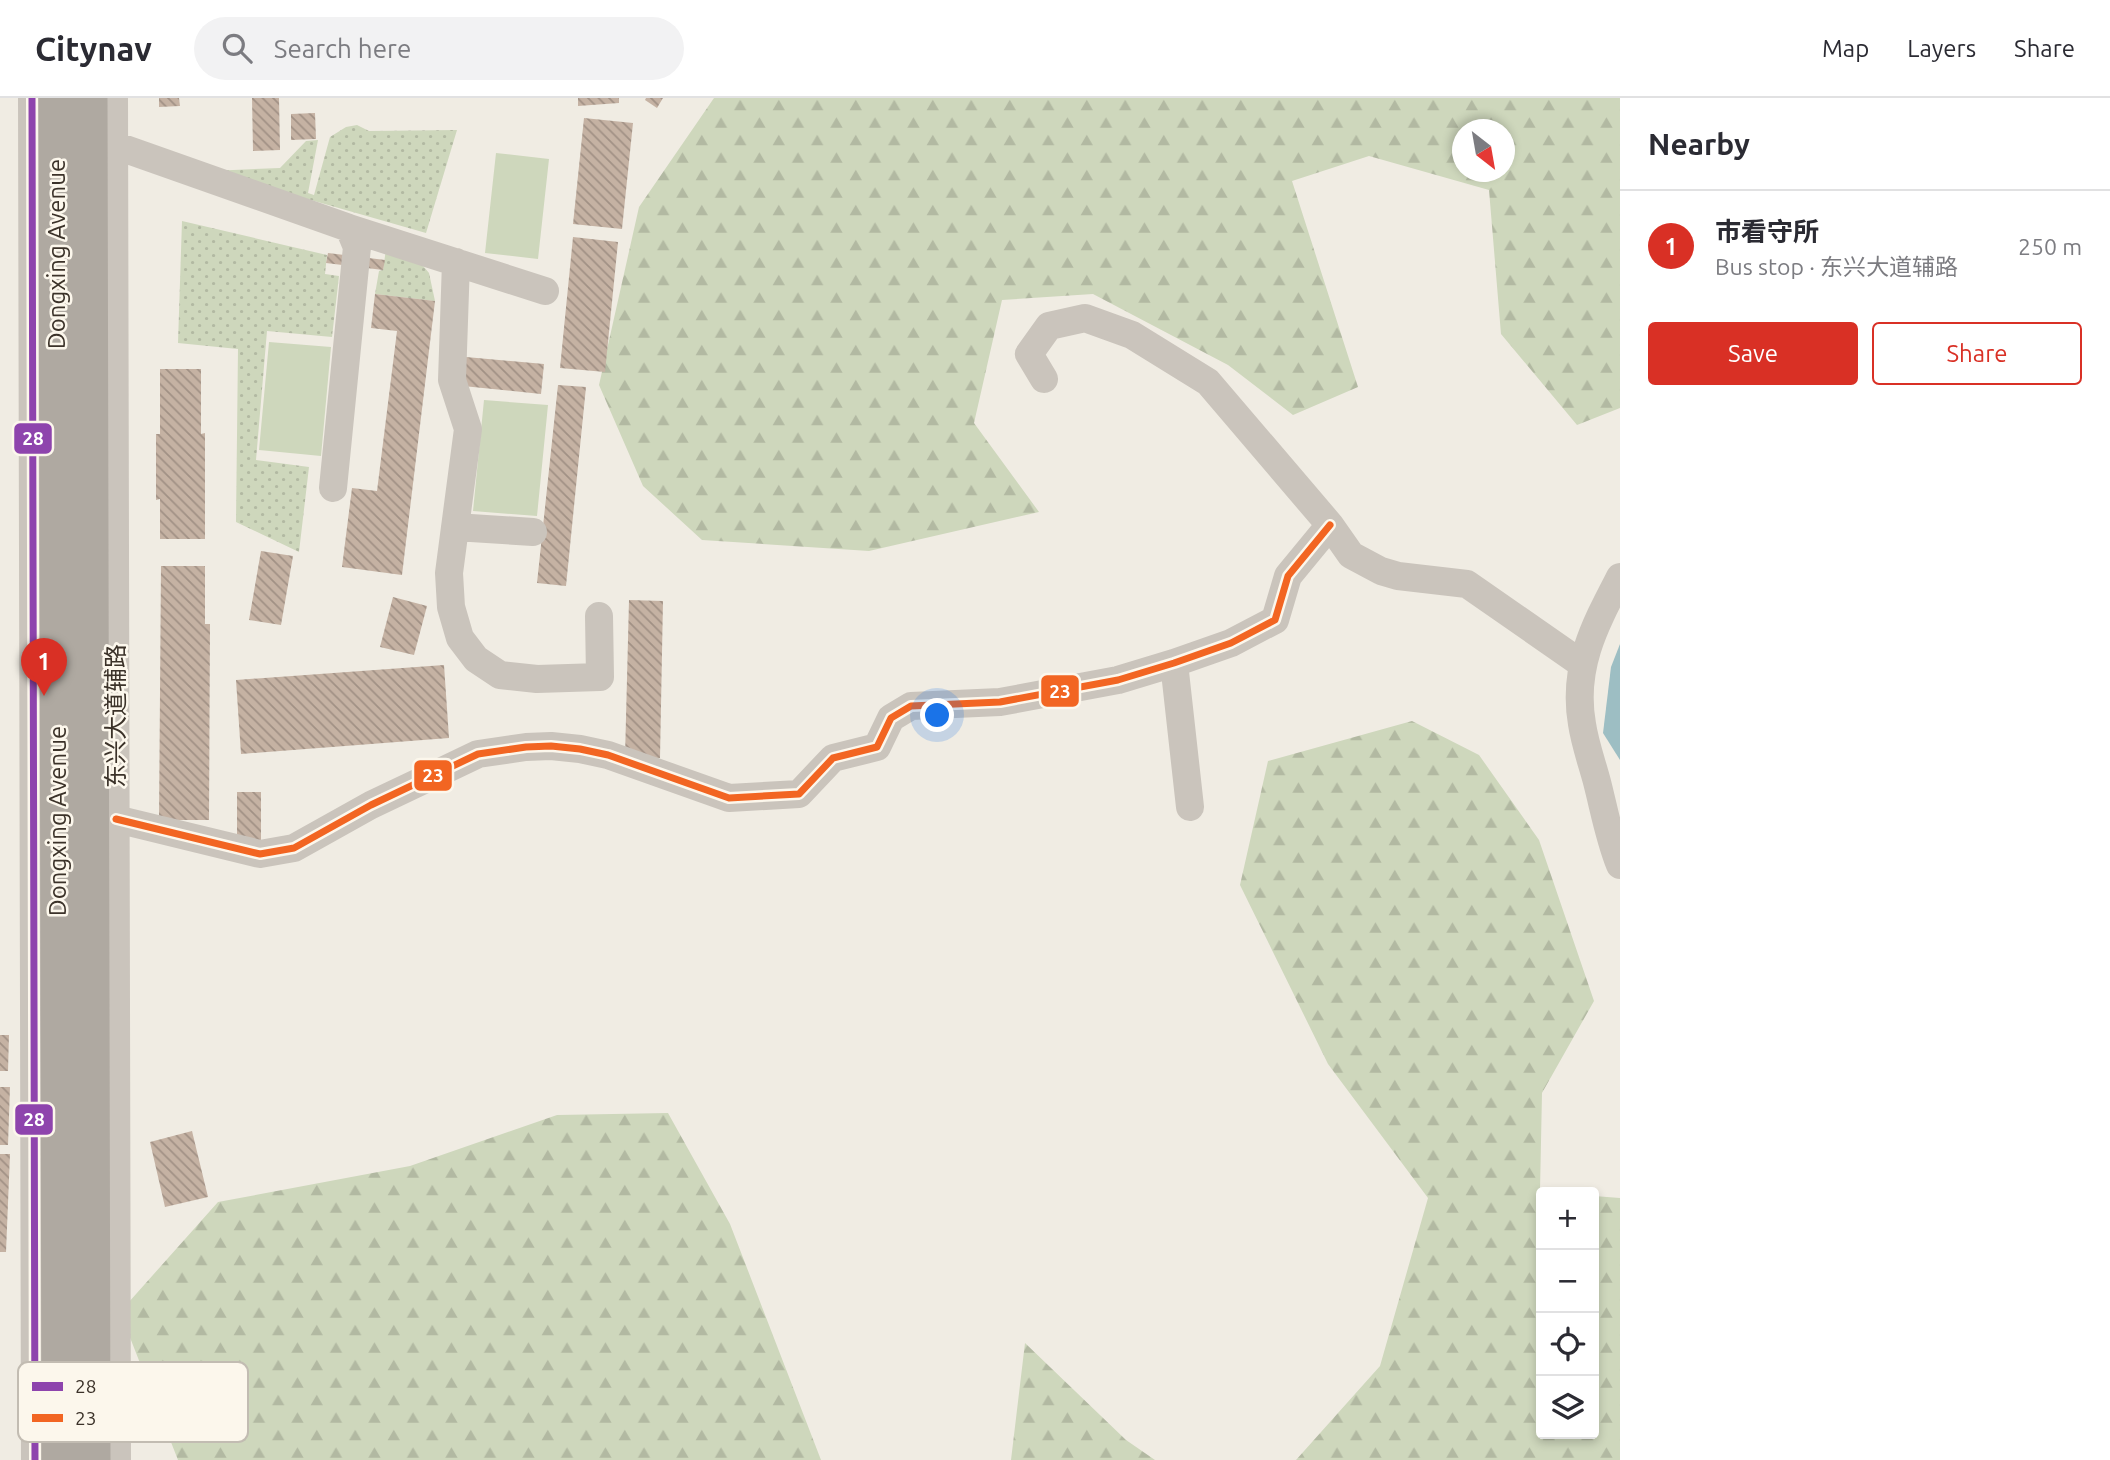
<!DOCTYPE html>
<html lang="en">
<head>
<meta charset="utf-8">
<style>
	body { margin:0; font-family:Ubuntu,"Noto Sans SC",sans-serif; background:#f2f2f3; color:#2b2b33 }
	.controls { position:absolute; right:21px; bottom:21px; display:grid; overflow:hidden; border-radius:7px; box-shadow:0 4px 10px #0003 }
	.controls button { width:63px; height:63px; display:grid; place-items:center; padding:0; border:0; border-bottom:2px solid #e1e1e2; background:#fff; color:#2b2b33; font:35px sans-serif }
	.compass { position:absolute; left:1452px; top:21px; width:63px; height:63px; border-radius:50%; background:#fff; box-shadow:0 4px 10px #0003; rotate:149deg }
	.you { position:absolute; left:938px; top:618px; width:24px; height:24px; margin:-18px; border:5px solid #fff; border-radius:50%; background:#1a73e8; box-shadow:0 0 0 10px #1a73e833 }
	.badge { display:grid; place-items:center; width:46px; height:46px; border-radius:50%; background:#d93025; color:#fff; font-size:23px; font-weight:700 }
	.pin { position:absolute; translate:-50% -58px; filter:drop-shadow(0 2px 4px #0008) }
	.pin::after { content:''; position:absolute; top:37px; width:24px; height:21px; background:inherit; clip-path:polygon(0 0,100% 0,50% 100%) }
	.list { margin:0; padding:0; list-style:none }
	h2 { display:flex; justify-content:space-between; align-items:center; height:91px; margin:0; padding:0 28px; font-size:30px }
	h2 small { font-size:23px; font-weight:400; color:#7c7c81 }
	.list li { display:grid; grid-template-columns:46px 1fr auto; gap:21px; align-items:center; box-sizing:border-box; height:112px; padding:0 28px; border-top:2px solid #e1e1e2 }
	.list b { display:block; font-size:26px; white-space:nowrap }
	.list p { margin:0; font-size:23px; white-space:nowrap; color:#7c7c81 }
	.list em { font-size:23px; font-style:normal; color:#7c7c81 }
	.actions { display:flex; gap:14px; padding:21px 28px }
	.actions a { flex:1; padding:16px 0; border:2px solid #d93025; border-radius:7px; text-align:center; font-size:24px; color:#d93025 }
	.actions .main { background:#d93025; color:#fff }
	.icon { flex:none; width:38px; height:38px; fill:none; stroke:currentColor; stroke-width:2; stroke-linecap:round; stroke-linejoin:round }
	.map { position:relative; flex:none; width:1620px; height:1362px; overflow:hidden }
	header { display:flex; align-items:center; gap:42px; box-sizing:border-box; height:98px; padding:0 35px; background:#fff; border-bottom:2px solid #e1e1e2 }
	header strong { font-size:33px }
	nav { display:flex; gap:38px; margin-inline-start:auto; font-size:24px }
	.search { width:490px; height:63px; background:#f2f2f3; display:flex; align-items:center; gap:18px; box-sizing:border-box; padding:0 24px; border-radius:38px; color:#7c7c81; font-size:26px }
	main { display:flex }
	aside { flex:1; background:#fff }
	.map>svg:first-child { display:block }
	.grass { fill:url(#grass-dots) }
	.forest { fill:url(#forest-firs); fill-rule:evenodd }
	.park { fill:#ced7bc }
	.water { fill:#9dbec3 }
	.building { fill:url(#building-back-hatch) }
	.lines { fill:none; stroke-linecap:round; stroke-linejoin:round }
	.minor { stroke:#cac4bc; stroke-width:28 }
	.major { stroke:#afa9a1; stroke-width:37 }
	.bus-1-casing { stroke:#fcf7ec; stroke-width:12 }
	.bus-2-casing { stroke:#fcf7ec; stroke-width:12 }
	.bus-1 { stroke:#8e44ad; stroke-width:7 }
	.bus-2 { stroke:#f26522; stroke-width:7 }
	.labels { text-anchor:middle; stroke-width:5; stroke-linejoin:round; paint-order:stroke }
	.street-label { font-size:24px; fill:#3b3229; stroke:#fcf7ec }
	.key { fill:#fcf7ec; stroke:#c2bcb2; stroke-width:2 }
	.key-label { font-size:19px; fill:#3b3229 }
	.line-badge { stroke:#fcf7ec; stroke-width:2.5 }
	.badge-label { font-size:19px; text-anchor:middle; font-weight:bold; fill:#fff }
</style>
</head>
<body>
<header>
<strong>Citynav</strong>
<div class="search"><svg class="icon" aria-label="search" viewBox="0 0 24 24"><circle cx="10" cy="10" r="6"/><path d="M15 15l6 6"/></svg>Search here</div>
<nav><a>Map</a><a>Layers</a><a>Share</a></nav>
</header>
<main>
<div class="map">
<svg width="1620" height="1362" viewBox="0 0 1620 1362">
	<defs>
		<pattern id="grass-dots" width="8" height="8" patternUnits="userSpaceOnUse" patternTransform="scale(1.75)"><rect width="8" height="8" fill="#ced7bc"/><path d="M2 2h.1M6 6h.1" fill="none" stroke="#b2b9a2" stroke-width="1.8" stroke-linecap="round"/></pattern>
		<pattern id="forest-firs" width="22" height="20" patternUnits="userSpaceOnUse" patternTransform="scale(1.75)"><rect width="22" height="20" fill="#ced7bc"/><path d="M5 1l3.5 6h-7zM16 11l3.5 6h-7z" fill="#b2b9a2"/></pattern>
		<pattern id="building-back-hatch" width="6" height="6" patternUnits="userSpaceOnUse" patternTransform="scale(1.75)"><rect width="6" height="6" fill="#c5b2a3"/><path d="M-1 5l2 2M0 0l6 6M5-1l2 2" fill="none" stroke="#a19185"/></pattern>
	</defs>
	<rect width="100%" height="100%" fill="#f0ece3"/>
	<!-- grass -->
	<path class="grass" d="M357,27L369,33L457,32L426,135L210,73L280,70L306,43L318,42L308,95L314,97L330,39L346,29Z
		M182,123L327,157L325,176L339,178L332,239L267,233L256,362L309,369L299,454L236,424L238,251L178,245Z
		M386,151L419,163L429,175L435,203L375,196L379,173L383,172Z"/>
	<!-- forest -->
	<path class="forest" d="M714,0H1620V310L1577,327L1501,236L1489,92L1369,58L1292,83L1358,289L1293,317L1228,267L1093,196L1002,202L974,325L1039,414L869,453L702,442L643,388L599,287L639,109ZM1462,32H1504V74H1462Z
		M1412,623L1479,657L1539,742L1594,903L1542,995L1540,1093L1550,1094H1541V1336H1594V1098L1620,1100V1362H1296L1380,1268L1428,1100L1328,966L1240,787L1268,663Z
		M668,1015L730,1126L821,1362H178L120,1214L218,1104L410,1068L557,1017Z
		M1025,1245L1126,1342L1155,1362H1011Z"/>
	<!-- park -->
	<path class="park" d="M496,55L549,61L538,161L485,155Z
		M269,244L331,249L321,358L259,352Z
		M484,302L548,307L537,418L473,413Z"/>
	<!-- water -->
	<path class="water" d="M1620,546V662L1603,635L1611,569Z"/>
	<!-- building -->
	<path class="building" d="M159,0H179L180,8L159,9Z
		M252,0H279L280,52L253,53Z
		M578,0H619V5L578,8Z
		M646,0H663L657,10L645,2Z
		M315,15L316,41L291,42V16Z
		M584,20L633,25L622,131L573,126Z
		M573,139L618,144L605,274L560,270Z
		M328,155L385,162L383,172L326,165Z
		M375,196L435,203L402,477L342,469L352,390L377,393L397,233L371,230Z
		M466,259L544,266L541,296L463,288Z
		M160,271H201V336L205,335V441H160V401L156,402V336H160Z
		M558,287L586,289L566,488L537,485Z
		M261,453L293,458L281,527L249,522Z
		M161,468H205V526H210L209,722H159Z
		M393,499L427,508L414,557L380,549Z
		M629,502L663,503L660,660L625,659Z
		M444,567L449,640L241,656L236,582Z
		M237,694H261V742H237Z
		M0,937H9L8,973H0Z
		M0,989H10L8,1047H0Z
		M192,1033L208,1099L165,1109L150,1044Z
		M0,1056H10L6,1154H0Z"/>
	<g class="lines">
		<!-- minor -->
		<path class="minor" d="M32,0L35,1362
			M114,0L117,1362
			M97,44L114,47L349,130L545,193
			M456,164L452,282L468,331L449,475L451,509L460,540L476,561L500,577L537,581L600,579L599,518
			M1044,281L1029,256L1049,228L1085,220L1132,237L1208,284L1330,427L1351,457L1381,473L1398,478L1467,486L1582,566
			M333,390L357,149L349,130
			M455,429L533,434
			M1620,479C1595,527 1572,569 1582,626C1585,646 1592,665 1597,684C1604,711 1609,740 1620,767
			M1174,565L1190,709
			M116,721L260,756L294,750L371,707L478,656L526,649L551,648L580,651L608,657L729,700L799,696L833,660L877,649L891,620L911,608L1000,604L1118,582L1174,565L1231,545L1275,522L1288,478L1330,427"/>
		<!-- major -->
		<path class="major" d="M57,0L60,1362
			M89,0L92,1362"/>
		<defs>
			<path id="bus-1" d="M32,0L35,1362"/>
			<path id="bus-2" d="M116,721L260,756L294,750L371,707L478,656L526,649L551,648L580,651L608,657L729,700L799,696L833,660L877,649L891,620L911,608L1000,604L1118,582L1174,565L1231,545L1275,522L1288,478L1330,427"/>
		</defs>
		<!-- bus-1 casing -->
		<use href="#bus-1" class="bus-1-casing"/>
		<!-- bus-2 casing -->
		<use href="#bus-2" class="bus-2-casing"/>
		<!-- bus-1 -->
		<use href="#bus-1" class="bus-1"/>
		<!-- bus-2 -->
		<use href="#bus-2" class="bus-2"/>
	</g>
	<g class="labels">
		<!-- street labels -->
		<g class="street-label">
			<text transform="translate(57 156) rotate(-90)" y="8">Dongxing Avenue</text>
			<text transform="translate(116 618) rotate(-90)" y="8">东兴大道辅路</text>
			<text transform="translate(58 723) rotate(-90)" y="8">Dongxing Avenue</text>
		</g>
	</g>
	<!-- legend -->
	<rect x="18" y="1264" width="230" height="80" rx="10" class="key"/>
	<rect x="32" y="1284" width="31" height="9" fill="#8e44ad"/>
	<rect x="32" y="1316" width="31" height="8" fill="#f26522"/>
	<g class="key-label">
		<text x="75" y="1295">28</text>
		<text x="75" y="1327">23</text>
	</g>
	<g class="line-badge">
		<rect x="13" y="324" width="40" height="33" rx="7" fill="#8e44ad"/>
		<rect x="1040" y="576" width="40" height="34" rx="7" fill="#f26522"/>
		<rect x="413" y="661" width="40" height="33" rx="7" fill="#f26522"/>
		<rect x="14" y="1005" width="40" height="33" rx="7" fill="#8e44ad"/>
	</g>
	<g class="badge-label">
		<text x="33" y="347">28</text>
		<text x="1060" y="600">23</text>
		<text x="433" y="684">23</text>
		<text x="34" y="1028">28</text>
	</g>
</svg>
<div class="controls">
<button>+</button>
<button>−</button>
<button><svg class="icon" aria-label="locate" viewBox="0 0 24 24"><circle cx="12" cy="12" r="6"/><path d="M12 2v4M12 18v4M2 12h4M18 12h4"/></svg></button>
<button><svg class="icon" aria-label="layers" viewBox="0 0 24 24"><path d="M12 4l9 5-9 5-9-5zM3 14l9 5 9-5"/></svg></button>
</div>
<svg class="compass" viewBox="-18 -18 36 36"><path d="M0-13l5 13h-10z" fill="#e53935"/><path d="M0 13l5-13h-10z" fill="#7c7c81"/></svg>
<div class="you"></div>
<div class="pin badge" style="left:44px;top:598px">1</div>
</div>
<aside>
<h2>Nearby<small></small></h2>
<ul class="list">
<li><span class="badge">1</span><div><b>巿看守所</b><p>Bus stop · 东兴大道辅路</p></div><em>250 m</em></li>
</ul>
<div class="actions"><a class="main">Save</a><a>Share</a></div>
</aside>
</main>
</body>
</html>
